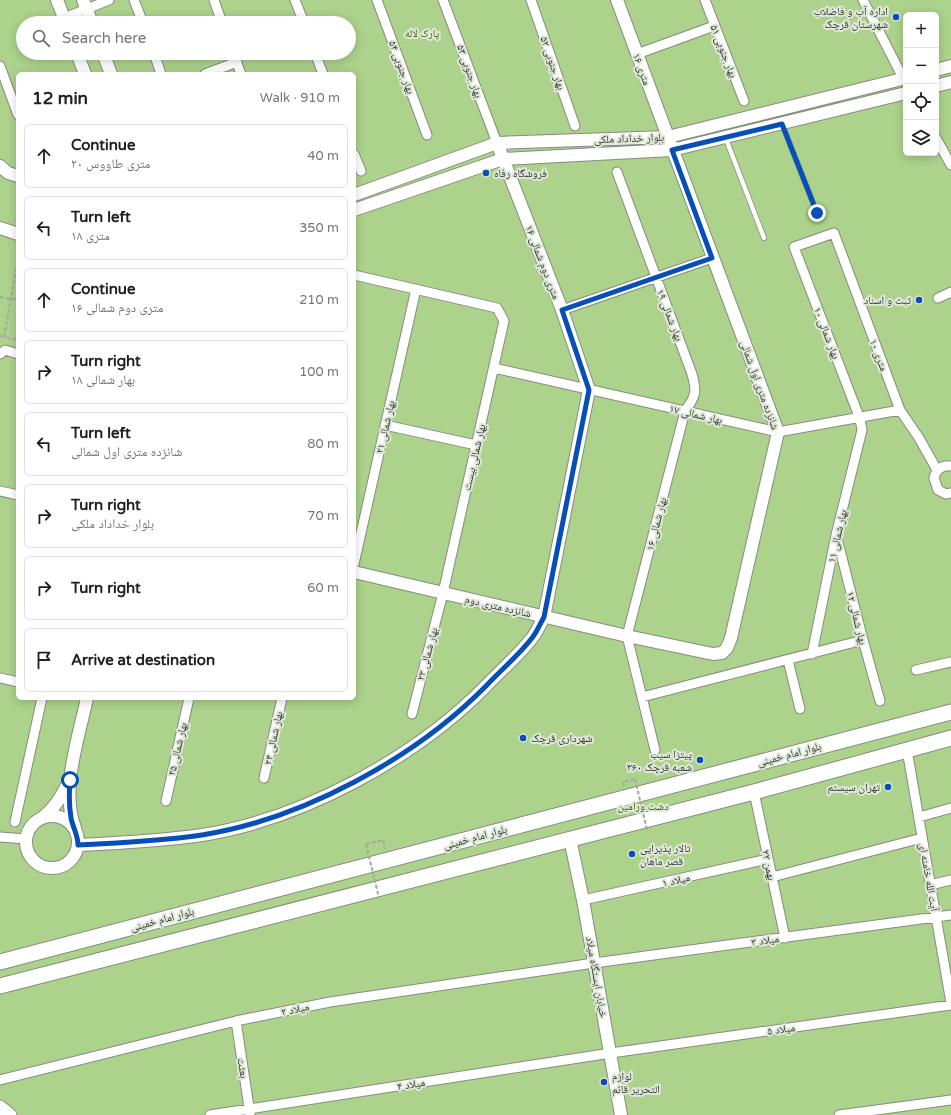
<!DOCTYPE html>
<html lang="en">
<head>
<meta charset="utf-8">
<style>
	body { margin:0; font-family:"Varela Round","Noto Naskh Arabic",sans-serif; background:#f2f2f2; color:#202124 }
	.controls { position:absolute; right:12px; top:12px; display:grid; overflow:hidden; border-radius:6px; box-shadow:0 2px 10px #0003 }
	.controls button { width:36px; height:36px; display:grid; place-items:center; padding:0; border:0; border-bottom:1px solid #e0e0e0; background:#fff; color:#202124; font:20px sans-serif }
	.stop { position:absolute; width:12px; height:12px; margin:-9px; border:3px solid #064fb9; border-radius:50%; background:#fff }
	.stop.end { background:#064fb9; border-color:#fff; box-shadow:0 1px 4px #0008 }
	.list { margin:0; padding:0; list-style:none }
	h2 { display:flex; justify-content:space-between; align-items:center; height:52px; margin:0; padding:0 16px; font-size:17px }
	h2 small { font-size:13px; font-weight:400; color:#757577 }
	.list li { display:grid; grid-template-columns:26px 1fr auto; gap:12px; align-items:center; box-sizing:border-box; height:64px; margin:0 8px 8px; padding:0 8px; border:1px solid #e0e0e0; border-radius:6px }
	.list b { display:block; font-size:15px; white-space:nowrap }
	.list p { margin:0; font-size:13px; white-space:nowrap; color:#757577 }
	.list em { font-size:13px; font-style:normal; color:#757577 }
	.icon { flex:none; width:22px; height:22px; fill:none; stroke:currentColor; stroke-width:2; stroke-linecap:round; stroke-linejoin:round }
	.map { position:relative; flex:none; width:951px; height:1115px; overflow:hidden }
	.search { position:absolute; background:#fff; box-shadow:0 2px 10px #0003; left:16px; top:16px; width:340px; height:44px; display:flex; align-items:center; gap:10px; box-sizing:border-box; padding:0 14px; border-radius:22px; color:#757577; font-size:15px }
	.panel { position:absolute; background:#fff; box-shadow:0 2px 10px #0003; left:16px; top:72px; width:340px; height:628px; border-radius:6px }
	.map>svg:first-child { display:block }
	.green { fill:#acd28b; fill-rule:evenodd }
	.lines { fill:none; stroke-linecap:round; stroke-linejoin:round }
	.service-casing { stroke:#858d7f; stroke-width:6 }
	.minor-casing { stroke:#858d7f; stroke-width:11 }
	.tertiary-casing { stroke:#858d7f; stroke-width:14 }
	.secondary-casing { stroke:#858d7f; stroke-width:15 }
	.primary-casing { stroke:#858d7f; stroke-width:17 }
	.path { stroke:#a4aa9e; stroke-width:2; stroke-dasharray:4 2; stroke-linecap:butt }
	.service { stroke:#fff; stroke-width:4.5 }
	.minor { stroke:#fff; stroke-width:9 }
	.tertiary { stroke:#fff; stroke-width:12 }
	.secondary { stroke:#fff; stroke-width:13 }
	.primary { stroke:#fff; stroke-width:15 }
	.path-bridge { stroke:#a4aa9e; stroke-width:2; stroke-dasharray:4 2; stroke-linecap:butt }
	.route { stroke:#064fb9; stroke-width:5 }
	.poi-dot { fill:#064fb9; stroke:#dfe7d8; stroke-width:1.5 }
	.labels { text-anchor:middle; stroke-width:4; stroke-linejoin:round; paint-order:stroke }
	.poi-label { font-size:11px; fill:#363934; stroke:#dfe7d8; text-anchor:end }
	.park-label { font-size:11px; fill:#3c6302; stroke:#dfe7d8 }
	.street-label { font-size:11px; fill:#363934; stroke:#dfe7d8 }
</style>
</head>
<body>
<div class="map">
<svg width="951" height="1115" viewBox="0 0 951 1115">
	<rect width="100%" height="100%" fill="#dfe7d8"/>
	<!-- green -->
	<path class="green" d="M0,0H951V1115H0ZM906,15H936V153H906ZM23,23H349V53H23ZM18,74H354V698H18Z"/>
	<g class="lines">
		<defs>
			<path id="service" d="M782,124L817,213
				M726,139L764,238"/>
			<path id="minor" d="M134,0L143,23
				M214,0L222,23
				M295,0L304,23
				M377,0L427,135
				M443,0L497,143
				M531,0L575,126
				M705,0L744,101
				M863,0L903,78
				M64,18L109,0
				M154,53L161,74
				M233,53L241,74
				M315,53L323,74
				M637,54L714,26
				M0,66L18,115
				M205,74L237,62
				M936,138L951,165
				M354,154L361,171
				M617,172L692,374C697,392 696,396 685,411L627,636L655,750
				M354,275L497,308L504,321L443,593L412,714
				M938,298L951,292
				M562,310L712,258
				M0,354L5,350L18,354
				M494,368L778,432L900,410
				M385,425L476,445
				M951,466C942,465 936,469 934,478L938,490L946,494L951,493
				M0,491L18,495
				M837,538L863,640L880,701
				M354,564L416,289
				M812,654L836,535L862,430L860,419L794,247L834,233L900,410L919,438L937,470
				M788,660L800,709
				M916,670L951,662
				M0,678L18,682
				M642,697L863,640
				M907,750L951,1003
				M264,778L282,698
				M754,792L785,938
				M166,801L189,698
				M919,817L951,808
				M15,822L42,698
				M0,837L26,839
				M772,877L922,838
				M930,885L951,880
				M583,900L768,859
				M236,1021L250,1114
				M0,1080L236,1021L330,1002L594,963L951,915
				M210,1115L611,1053L951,1005
				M839,1115L951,1100"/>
			<path id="tertiary" d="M57,0L66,23
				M83,0L92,23
				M77,53L85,74
				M103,53L111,74
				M936,70L951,66
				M936,86L951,82
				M0,166L8,173L18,176
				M354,195L497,143L668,137L906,78
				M354,210L503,159L672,150L906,93
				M0,228L18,234
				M354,572L627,636L713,654L722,653L727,648L731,638L778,432L617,0
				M26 842a26 26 0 1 1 52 0a26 26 0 1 1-52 0Z
				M42,818C55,808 61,797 68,783
				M75,828C60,789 79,737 87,698
				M570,839L583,900L621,1115
				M79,845C120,843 161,841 202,835C303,819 415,758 486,686C501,670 519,655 532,638C537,632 540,624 544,617L589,390L562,310L497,143"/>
			<path id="secondary" d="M0,1107L10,1115"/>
			<path id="primary" d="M0,962L951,712
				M0,986L754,792L951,738"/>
		</defs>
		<!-- service casing -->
		<use href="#service" class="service-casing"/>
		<!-- minor casing -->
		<use href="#minor" class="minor-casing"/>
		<!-- tertiary casing -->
		<use href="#tertiary" class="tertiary-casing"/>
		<!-- secondary casing -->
		<use href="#secondary" class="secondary-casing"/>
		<!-- primary casing -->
		<use href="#primary" class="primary-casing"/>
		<!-- path -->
		<path class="path" d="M0,297L18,300
			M0,336L18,340
			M4,337L18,259
			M624,786L623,782L635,779
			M366,844L383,840L385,849"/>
		<!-- service -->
		<use href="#service" class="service"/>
		<!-- minor -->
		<use href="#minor" class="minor"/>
		<!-- tertiary -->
		<use href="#tertiary" class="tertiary"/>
		<!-- secondary -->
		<use href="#secondary" class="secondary"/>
		<!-- primary -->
		<use href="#primary" class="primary"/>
		<!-- path-bridge -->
		<path class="path-bridge" d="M635,779L647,830
			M366,844L379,898"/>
	</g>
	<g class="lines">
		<!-- route -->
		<path class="route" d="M70,780C69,793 69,806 71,818C73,828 78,835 78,845C120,843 161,841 202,835C303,819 415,758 486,686C501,670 519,655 532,638C537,632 540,624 544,617L589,390L562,310L712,258L672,150L782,124L817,213"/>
	</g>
	<!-- markers -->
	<g class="poi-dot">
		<circle cx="896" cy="17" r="4"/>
		<circle cx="486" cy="173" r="4"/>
		<circle cx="919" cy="300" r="4"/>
		<circle cx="523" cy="738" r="4"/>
		<circle cx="700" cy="760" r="4"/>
		<circle cx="888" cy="787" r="4"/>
		<circle cx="632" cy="854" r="4"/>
		<circle cx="604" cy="1082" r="4"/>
	</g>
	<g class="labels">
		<!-- poi labels -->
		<g class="poi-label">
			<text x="888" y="15">اداره آب و فاضلاب<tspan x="888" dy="13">شهرستان قرچک</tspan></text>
			<text x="494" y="177" text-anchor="start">فروشگاه رفاه</text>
			<text x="911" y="304">ثبت و اسناد</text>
			<text x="531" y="742" text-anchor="start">شهرداری قرچک</text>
			<text x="692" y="758">پیتزا سیب<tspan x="692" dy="13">۳۶۰ شعبه قرچک</tspan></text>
			<text x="880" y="791">تهران سیستم</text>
			<text x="640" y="852" text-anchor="start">تالار پذیرایی<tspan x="640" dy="13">قصر ماهان</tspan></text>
			<text x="612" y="1080" text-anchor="start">لوازم<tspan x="612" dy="13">التحریر قائم</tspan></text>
		</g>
		<!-- park labels -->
		<g class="park-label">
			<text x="422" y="37">پارک لاله</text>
			<text x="643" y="810">دشت ورامین</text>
		</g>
		<!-- street labels -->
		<g class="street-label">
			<text transform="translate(724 51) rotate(69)" y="4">بهار جنوبی ۵۱</text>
			<text transform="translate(553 63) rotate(71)" y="4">بهار جنوبی ۵۲</text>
			<text transform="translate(402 67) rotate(70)" y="4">بهار جنوبی ۵۴</text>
			<text transform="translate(642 69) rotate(70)" y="4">۱۶ متری</text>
			<text transform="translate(470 71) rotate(70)" y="4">بهار جنوبی ۵۳</text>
			<text transform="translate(629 138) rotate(-2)" y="4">بلوار خداداد ملکی</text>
			<text transform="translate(543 262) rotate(69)" y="4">۱۶ متری دوم شمالی</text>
			<text transform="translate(670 315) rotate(69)" y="4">بهار شمالی ۱۹</text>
			<text transform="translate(827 333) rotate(69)" y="4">بهار شمالی ۱۰</text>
			<text transform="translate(879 355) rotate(70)" y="4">۱۰ متری</text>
			<text transform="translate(760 385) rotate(70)" y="4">شانزده متری اول شمالی</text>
			<text transform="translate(696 414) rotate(13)" y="4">بهار شمالی ۱۷</text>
			<text transform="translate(385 427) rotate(-77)" y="4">بهار شمالی ۲۱</text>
			<text transform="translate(474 457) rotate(-77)" y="4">بهار شمالی بیست</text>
			<text transform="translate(656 524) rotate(-76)" y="4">بهار شمالی ۱۶</text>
			<text transform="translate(837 536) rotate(-77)" y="4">بهار شمالی ۱۱</text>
			<text transform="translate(498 606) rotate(13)" y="4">شانزده متری دوم</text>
			<text transform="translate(857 618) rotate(76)" y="4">بهار شمالی ۱۲</text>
			<text transform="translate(427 654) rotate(-75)" y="4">بهار شمالی ۲۳</text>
			<text transform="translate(273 738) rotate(-78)" y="4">بهار شمالی ۲۴</text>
			<text transform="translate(177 749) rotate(-77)" y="4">بهار شمالی ۲۵</text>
			<text transform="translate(789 754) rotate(-15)" y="4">بلوار امام خمینی</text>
			<text transform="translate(475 837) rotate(-15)" y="4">بلوار امام خمینی</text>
			<text transform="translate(769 865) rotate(78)" y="4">۲۲ بهمن</text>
			<text transform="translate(929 877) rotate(80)" y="4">آیت الله خامنه ای</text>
			<text transform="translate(676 880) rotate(-13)" y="4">میلاد ۱</text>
			<text transform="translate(162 919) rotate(-15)" y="4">بلوار امام خمینی</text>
			<text transform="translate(765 940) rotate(-8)" y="4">میلاد ۳</text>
			<text transform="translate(597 977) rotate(80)" y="4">خیابان ایستگاه میلاد</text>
			<text transform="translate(295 1009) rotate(-12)" y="4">میلاد ۲</text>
			<text transform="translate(781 1029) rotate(-8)" y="4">میلاد ۵</text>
			<text transform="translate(243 1068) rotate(81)" y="4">بعثت</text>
			<text transform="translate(411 1084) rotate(-9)" y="4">میلاد ۴</text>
		</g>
	</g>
</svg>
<div class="controls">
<button>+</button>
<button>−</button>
<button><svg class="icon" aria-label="locate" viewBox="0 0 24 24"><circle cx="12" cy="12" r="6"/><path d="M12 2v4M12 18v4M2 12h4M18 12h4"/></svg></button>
<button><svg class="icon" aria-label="layers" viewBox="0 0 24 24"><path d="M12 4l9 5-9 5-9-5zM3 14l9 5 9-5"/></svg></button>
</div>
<div class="stop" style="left:70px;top:780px"></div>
<div class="stop end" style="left:817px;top:213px"></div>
<div class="search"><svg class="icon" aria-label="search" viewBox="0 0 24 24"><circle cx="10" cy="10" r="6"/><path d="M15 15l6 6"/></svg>Search here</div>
<section class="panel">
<h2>12 min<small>Walk · 910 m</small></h2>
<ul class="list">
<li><svg class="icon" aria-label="ahead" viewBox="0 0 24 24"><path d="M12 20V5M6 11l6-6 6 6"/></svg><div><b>Continue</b><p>۲۰ متری طاووس</p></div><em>40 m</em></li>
<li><svg class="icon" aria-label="left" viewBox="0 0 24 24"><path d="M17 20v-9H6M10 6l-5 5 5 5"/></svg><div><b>Turn left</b><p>۱۸ متری</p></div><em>350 m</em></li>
<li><svg class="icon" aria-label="ahead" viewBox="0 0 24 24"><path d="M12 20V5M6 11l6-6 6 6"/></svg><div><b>Continue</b><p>۱۶ متری دوم شمالی</p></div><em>210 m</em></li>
<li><svg class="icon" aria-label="right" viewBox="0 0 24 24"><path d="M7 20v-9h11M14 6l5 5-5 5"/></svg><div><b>Turn right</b><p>بهار شمالی ۱۸</p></div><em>100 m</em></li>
<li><svg class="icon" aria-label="left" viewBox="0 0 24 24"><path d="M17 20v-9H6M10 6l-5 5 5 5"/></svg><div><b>Turn left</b><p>شانزده متری اول شمالی</p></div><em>80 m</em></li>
<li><svg class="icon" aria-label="right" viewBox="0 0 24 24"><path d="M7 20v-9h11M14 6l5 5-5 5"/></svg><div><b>Turn right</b><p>بلوار خداداد ملکی</p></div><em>70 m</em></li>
<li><svg class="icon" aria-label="right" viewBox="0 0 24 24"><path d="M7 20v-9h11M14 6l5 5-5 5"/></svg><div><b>Turn right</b></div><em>60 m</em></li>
<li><svg class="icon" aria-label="arrive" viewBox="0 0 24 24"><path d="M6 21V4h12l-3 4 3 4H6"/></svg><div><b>Arrive at destination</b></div></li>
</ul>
</section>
</div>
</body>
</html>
